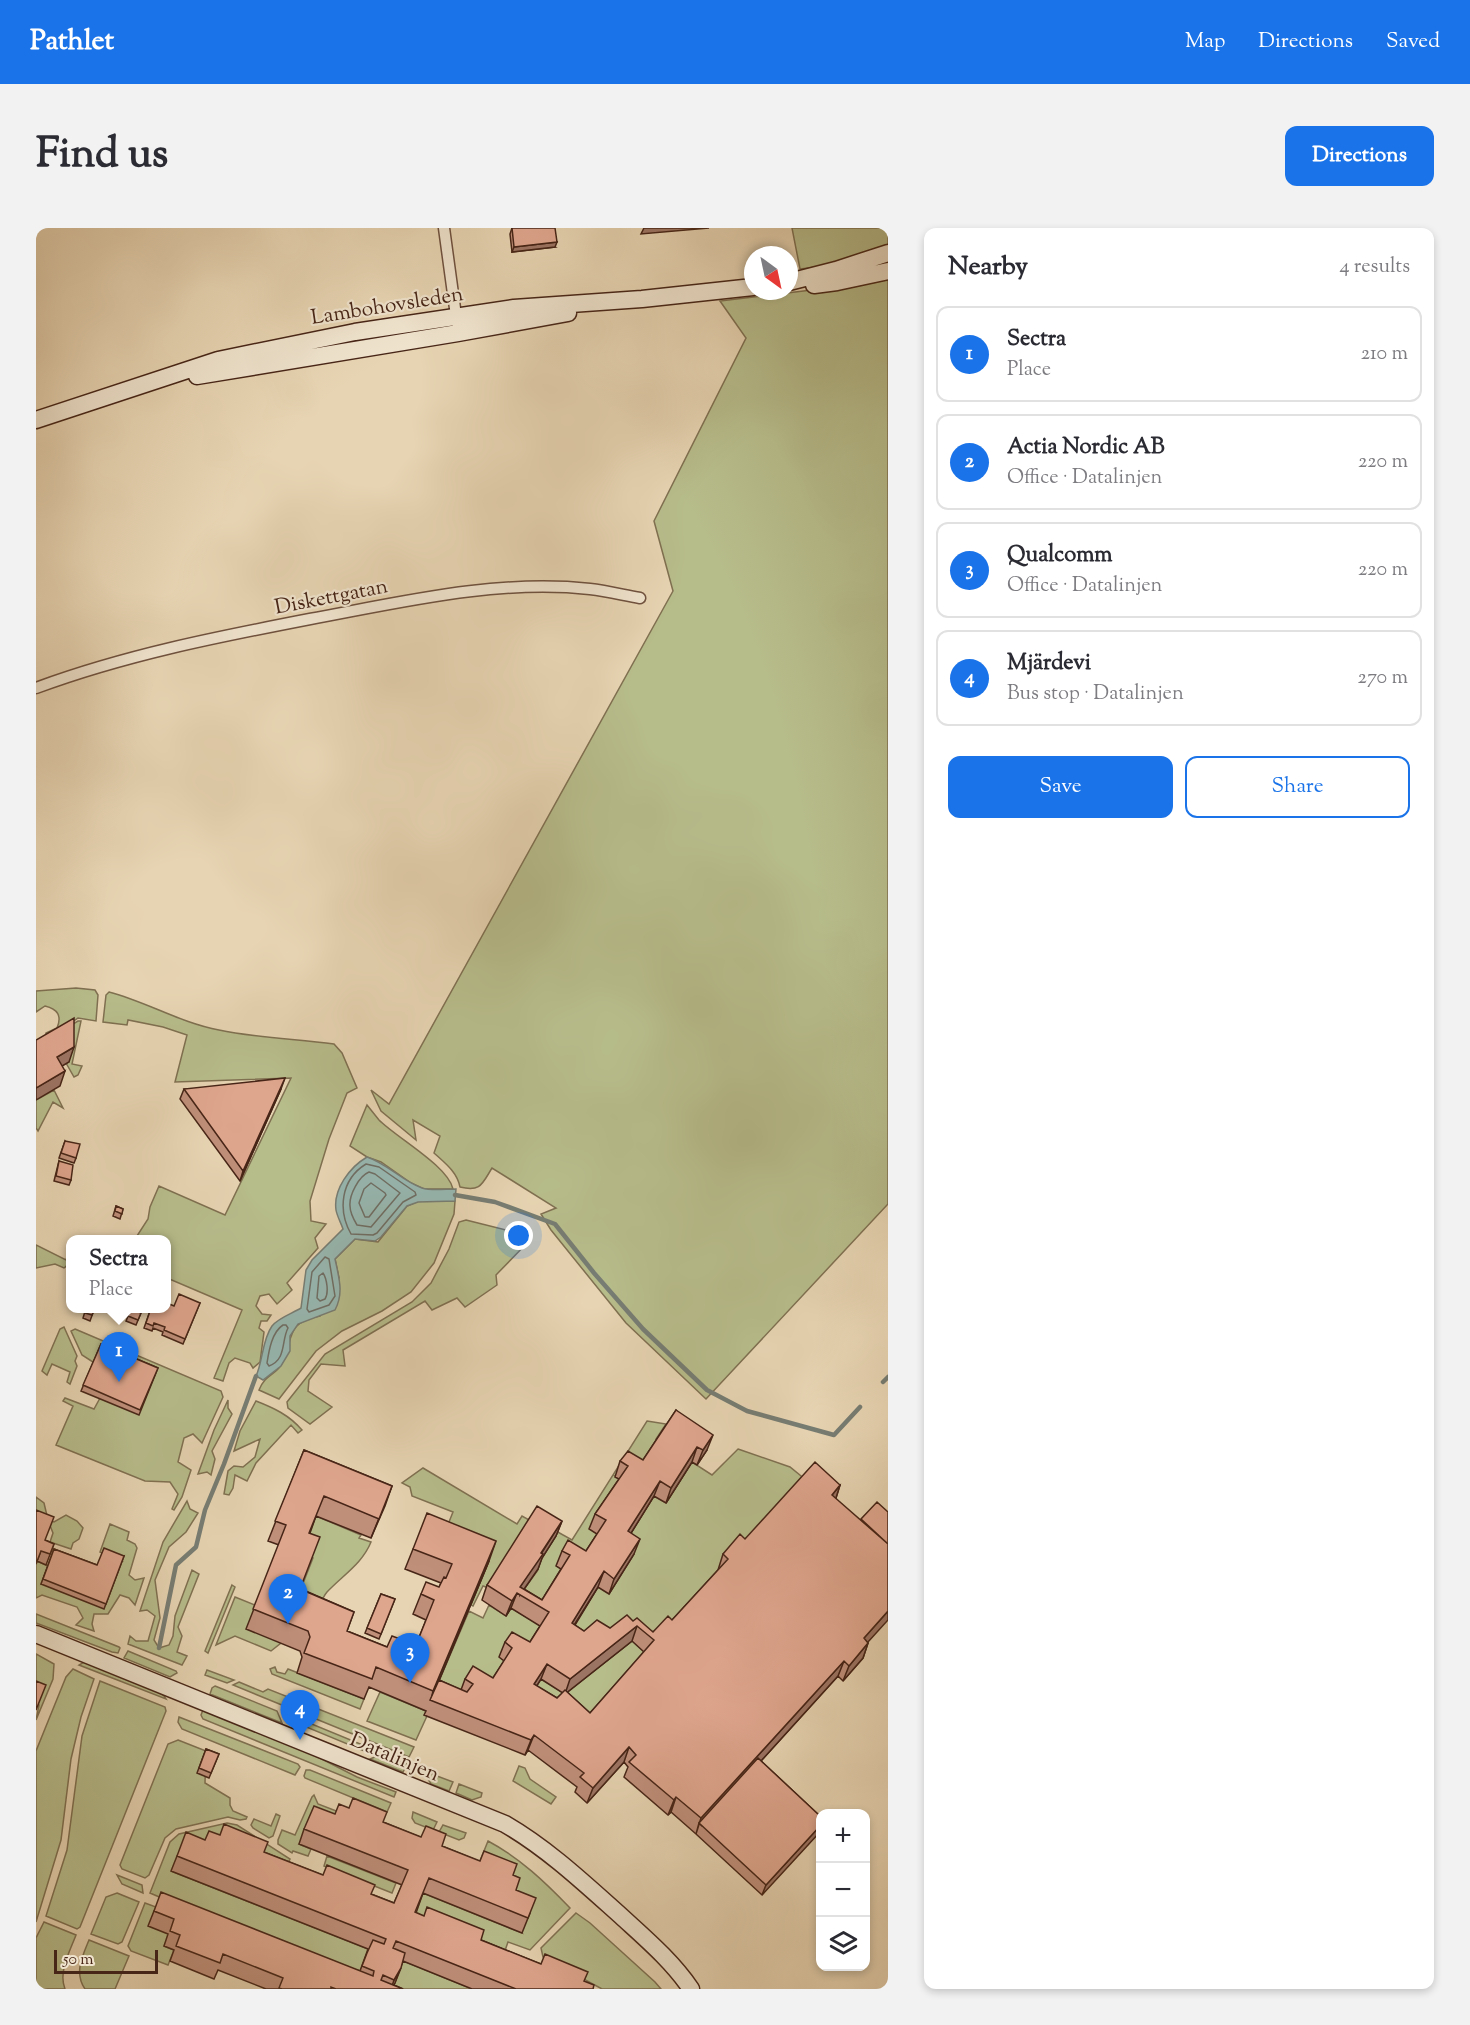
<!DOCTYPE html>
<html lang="en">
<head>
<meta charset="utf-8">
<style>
	body { margin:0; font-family:"Sorts Mill Goudy",serif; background:#f2f2f3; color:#2b2b33 }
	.controls { position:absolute; right:18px; bottom:18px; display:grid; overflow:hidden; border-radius:12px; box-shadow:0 3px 9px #0003 }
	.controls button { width:54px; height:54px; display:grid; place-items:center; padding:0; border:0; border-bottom:2px solid #e1e1e2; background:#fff; color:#2b2b33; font:30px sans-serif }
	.compass { position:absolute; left:708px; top:18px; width:54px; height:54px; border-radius:50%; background:#fff; box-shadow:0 3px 9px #0003; rotate:147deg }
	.scale { position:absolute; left:18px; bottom:15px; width:104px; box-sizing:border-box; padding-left:6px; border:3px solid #472517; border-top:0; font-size:16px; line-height:21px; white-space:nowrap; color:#472517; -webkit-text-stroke:4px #efe3cd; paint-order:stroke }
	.you { position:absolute; left:483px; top:1008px; width:21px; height:21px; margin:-15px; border:4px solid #fff; border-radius:50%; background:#1a73e8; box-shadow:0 0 0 9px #1a73e833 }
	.badge { display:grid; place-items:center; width:39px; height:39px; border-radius:50%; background:#1a73e8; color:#fff; font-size:20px; font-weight:700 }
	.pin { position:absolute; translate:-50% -50px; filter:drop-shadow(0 2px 3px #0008) }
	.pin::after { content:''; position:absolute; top:32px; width:21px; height:18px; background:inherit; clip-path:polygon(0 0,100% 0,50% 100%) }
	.popup { position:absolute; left:30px; top:1007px; width:105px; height:78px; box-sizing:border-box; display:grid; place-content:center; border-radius:12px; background:#fff; filter:drop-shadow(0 2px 4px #0005); font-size:20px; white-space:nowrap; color:#7c7c81 }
	.popup b { font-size:22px; color:#2b2b33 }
	.popup::after { content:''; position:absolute; left:50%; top:100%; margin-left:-12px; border:12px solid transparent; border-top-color:#fff }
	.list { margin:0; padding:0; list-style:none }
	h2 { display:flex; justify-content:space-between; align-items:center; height:78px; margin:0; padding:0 24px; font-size:26px }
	h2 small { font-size:20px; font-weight:400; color:#7c7c81 }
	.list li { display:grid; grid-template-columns:39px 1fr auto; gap:18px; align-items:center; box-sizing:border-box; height:96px; margin:0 12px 12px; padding:0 12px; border:2px solid #e1e1e2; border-radius:12px }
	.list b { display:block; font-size:22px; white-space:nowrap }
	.list p { margin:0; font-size:20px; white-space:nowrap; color:#7c7c81 }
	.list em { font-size:20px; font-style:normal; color:#7c7c81 }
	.actions { display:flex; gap:12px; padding:18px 24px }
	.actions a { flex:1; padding:14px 0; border:2px solid #1a73e8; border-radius:12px; text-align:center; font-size:21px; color:#1a73e8 }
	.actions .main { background:#1a73e8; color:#fff }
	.icon { flex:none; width:33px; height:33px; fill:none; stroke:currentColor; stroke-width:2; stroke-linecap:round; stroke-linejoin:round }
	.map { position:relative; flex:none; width:852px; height:1761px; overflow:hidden; border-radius:12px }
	header { display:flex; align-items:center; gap:36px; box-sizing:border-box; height:84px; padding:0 30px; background:#1a73e8; color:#fff }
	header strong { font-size:28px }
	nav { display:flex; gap:33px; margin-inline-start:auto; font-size:21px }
	.intro { display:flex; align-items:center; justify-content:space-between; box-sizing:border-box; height:144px; padding:0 36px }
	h1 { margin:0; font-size:42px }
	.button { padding:15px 27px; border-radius:12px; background:#1a73e8; color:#fff; font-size:21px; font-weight:700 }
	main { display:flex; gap:36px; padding:0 36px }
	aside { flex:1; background:#fff; border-radius:12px; box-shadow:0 3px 9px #0003 }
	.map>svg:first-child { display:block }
	.green { fill:#b7bc8b; stroke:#7f7051; stroke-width:1.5 }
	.water { fill:#97b7b1; stroke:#777d73; stroke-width:1.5 }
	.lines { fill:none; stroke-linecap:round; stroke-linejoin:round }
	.shore { stroke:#6f6e64; stroke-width:1.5 }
	.stream { stroke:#777d73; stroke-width:4.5 }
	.street-casing { stroke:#6f513e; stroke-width:13 }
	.secondary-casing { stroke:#472517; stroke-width:19 }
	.street { stroke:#efe3cd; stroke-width:10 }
	.secondary { stroke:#efe3cd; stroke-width:16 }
	.wall { fill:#c08f7a; stroke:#472517; stroke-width:1.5; fill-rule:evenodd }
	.shaded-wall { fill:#9c7463; stroke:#472517; stroke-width:1.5 }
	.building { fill:#dfa68e; stroke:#472517; stroke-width:1.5; fill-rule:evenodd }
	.labels { text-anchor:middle; stroke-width:4.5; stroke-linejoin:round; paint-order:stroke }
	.street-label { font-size:21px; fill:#472517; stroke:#efe3cd }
</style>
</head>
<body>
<header>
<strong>Pathlet</strong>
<nav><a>Map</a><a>Directions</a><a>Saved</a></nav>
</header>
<div class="intro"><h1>Find us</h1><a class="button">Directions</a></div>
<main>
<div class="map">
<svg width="852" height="1761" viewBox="0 0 852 1761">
	<rect width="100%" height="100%" fill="#e7d4b2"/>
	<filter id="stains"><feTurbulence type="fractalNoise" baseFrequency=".00333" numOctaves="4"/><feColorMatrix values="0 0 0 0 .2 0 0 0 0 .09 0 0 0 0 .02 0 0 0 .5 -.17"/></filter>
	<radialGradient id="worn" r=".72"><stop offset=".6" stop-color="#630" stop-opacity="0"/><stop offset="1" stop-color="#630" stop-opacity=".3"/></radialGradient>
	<!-- green -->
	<path class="green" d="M756,0H852V17L789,38L764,41Z
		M852,50V976L670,1171L590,1095L515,1002L505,986L520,980L456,940C446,956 445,964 424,959C421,944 409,935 398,925L404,908L377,892L380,912L345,883L335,862L353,876L637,363L618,293L710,110L684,73L809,58Z
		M40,760L59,762L62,767L60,793L42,790L17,808L9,811L10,805L21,800C26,788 22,781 9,778L0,784V763Z
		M73,764C111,774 145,795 183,802C221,810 260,811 298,816L306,825L321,860L311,865L293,911L274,973L275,993L290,996L279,1010L282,1020L251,1055L256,1062L241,1076L233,1066L224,1068L220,1078L226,1086L235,1087L231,1093H225L223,1100L228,1104L224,1134L217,1140L214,1135L199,1130L193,1135L187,1153L178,1150L206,1082L131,1050V1012L99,1011L112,991L114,979L123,958L189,987L255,850L139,854L151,807L127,799L92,792L91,797L67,794L70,767Z
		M42,793H45L36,836L46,838L42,847L38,849L30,835L33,834L37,796Z
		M18,862L27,880L17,874L2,903L0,900V872Z
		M331,877C335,882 339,887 343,892C361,910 412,938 417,961H388L375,955L345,934L331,929L314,918Z
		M383,973H419L418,986L398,1035L375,1064L346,1083L306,1103L280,1123L243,1171L223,1162C229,1147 239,1147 245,1137C259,1112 247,1095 284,1088L303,1050L299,1031L319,1011L342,1014L371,978Z
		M430,992L490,1007L494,1012L460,1047L461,1057L429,1079L421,1070L396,1082L389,1073L307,1122L309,1138L285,1136L273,1152L272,1163L296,1179L274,1196L252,1180L251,1174L289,1126L376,1074L395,1055L413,1021L423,994Z
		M0,1017L30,1032L34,1021C36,1030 35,1035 28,1040L19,1036L0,1040Z
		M28,1099L41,1128L39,1133L41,1138L34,1156L31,1154L34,1144L16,1136L11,1147L6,1143L24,1101Z
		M39,1101L185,1163L187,1169L166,1215L157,1206L148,1210L142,1234L155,1242L146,1269L138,1282L136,1281L142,1266L134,1254L109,1253L20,1217L37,1178L27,1173L29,1170L58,1181L64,1170L57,1134L46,1127L35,1103Z
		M192,1172V1180L196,1186L176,1223L179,1231L175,1247L171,1244L162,1246L178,1202Z
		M220,1173C238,1180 253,1187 266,1202L262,1205L255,1197L220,1235L211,1253L199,1247L197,1260L193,1267L188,1266L192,1243L198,1238L207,1239L219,1229L224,1211L198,1223L204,1203Z
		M611,1193L630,1196L620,1211L624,1214L602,1247L579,1248L586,1253L554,1301L564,1307L545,1338L528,1343L500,1387L479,1374L502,1342L511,1298L536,1312Z
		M702,1221L754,1239L770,1252L686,1346L612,1420L596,1405L530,1410L562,1359L573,1366L587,1318L618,1268L630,1275L656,1234L676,1247Z
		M387,1240L481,1296L486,1288L495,1293L453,1360L447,1358L437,1378L435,1377L453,1333L405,1314L417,1284L376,1268L374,1259L366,1255Z
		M0,1269L8,1275L12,1292L18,1294L30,1287L41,1293L47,1300L43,1311L37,1315L35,1321L14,1314L17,1305L13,1295L0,1289Z
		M151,1273L154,1281L162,1285L150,1304L133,1319L119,1352L124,1390L118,1412L123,1420L133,1417L137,1408L139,1388L156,1342L163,1346L142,1399L146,1408L141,1424L151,1428L146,1437L92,1416L94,1408L100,1413H112L119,1388L111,1382L104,1383L127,1314Z
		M280,1288L325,1307L323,1310L335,1314C326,1336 307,1347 291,1364C285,1371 282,1382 278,1390L257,1381L277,1330L266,1325Z
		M74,1296L93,1304L91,1312L99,1316L101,1320L93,1347L99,1352L108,1350L99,1377L93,1370L84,1367L72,1386H58L56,1396L58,1403L40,1397L47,1390L41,1379L6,1367L0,1370V1337L1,1333L12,1338L5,1356L86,1333L64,1324Z
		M196,1357L199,1359L172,1425L169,1423Z
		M199,1369L219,1377L245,1415L235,1423L199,1408L180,1417Z
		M453,1377L470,1388L475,1380L507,1399L488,1430L471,1435L451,1466L397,1467L433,1383L447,1390Z
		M0,1386L83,1419L84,1420L82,1425L76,1424L0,1395Z
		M596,1413L612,1427L548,1500L492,1472L505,1451L529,1466Z
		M92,1423L140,1443L141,1445L134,1449L88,1430Z
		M0,1426L18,1436L17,1451L0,1492L3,1477L0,1476Z
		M48,1434L122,1464L128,1468L130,1471L43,1437Z
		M239,1439L241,1444L249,1446L252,1441L328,1471L324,1481L236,1446L234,1441Z
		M37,1441L58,1451L45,1489L35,1531L25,1612L0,1694V1523L30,1449Z
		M171,1442L198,1452L191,1455L169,1447Z
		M64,1453L129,1479L130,1483L44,1699L41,1701L10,1688L31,1622L46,1508Z
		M203,1454L227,1464L232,1461L378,1519L373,1529L197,1457Z
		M179,1458L241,1483L246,1495L174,1466L176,1460Z
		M344,1464L390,1483L391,1488L380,1512L331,1493Z
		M167,1482L276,1526L321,1549L360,1564L358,1569L167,1491L165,1487Z
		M249,1485L339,1522L333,1525L251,1491Z
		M143,1489L262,1536L264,1539L259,1547L146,1501L142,1494Z
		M142,1512L170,1523L169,1555L194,1570V1577L197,1583L211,1589L210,1591L204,1592L192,1589L140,1601L129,1610L113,1647L109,1650L86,1641L84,1637L132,1516Z
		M346,1526L371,1536L367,1544L334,1531Z
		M483,1538L489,1540L494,1551L520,1569L515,1576L477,1553Z
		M270,1542H274L355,1575L351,1584L269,1550L268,1548Z
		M393,1545L417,1554L413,1563L395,1556L392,1551Z
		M423,1556L446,1565L445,1569L436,1572L420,1565Z
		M278,1567L282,1576L308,1586L263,1616L275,1621L272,1628L257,1623L256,1625L242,1616V1612L246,1602L259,1607L276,1569Z
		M377,1584L401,1594L397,1602L379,1595L376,1590Z
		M240,1586L244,1588L237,1608L233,1610L217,1600L215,1597L218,1591L235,1598Z
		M191,1595L201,1597L254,1631L246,1648L135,1643L345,1726L331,1727L320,1753L114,1665L134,1614L143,1606Z
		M407,1597L430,1605L428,1610L423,1612L403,1604Z
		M452,1613C484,1630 509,1654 534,1680L494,1722L472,1714L464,1737L374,1700L387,1665L486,1705L442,1638Z
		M291,1628L360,1655L356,1665L288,1638Z
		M81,1647L106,1657L107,1665L86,1656Z
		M81,1665L103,1674L86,1714L82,1716L55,1706L70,1669Z
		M109,1675L120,1679L133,1707L128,1718L138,1722L132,1737L95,1723L92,1718Z
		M540,1685L554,1695L619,1754L625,1761H566L507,1729L505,1720Z
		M8,1694L40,1707C34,1723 22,1744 29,1761H0V1710Z
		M53,1712L93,1728L79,1761H49C38,1745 46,1729 53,1712Z
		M355,1728L436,1761H356L364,1740Z"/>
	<!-- water -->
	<path class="water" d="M331,929C352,936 366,953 386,960C395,963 409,961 420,961L419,973L382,974L371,978L345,1009L339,1013L319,1011L299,1031C303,1050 308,1065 299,1082L262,1096L254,1108V1123L245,1138L227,1152L220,1148C227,1133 226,1112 236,1098C242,1090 257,1085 265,1080L270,1042L276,1032L307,1001C305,995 301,988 300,982C297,961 314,939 331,929Z"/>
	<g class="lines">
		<!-- shore -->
		<path class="shore" d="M330,936L343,939L379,964L380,967L367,974L341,1005L337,1007L315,1006C302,983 304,952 330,936Z
			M333,944L339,946L364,965L335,999L321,997C318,992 314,985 314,978C313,967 323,948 333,944Z
			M335,955L349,965L350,967L333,989H329L323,975L328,961Z
			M289,1029L293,1031L299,1068L293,1077L273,1084L271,1081L276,1044Z
			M287,1045C291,1051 293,1065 289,1071L284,1073L281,1070L283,1048Z
			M247,1097H250L252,1100C245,1113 251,1131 233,1138L231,1135C233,1122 236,1104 247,1097Z"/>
		<!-- stream -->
		<path class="stream" d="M419,967L459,974L519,996L558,1045L607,1101L671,1162L711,1183L798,1207L824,1179
			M847,1154L852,1149
			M123,1420L140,1337L160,1319L169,1282L188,1236L220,1148"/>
		<defs>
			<path id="street" d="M408,0L421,95
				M0,460C89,427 181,409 274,391C366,374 460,351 554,361C571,363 587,367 604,370"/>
			<path id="secondary" d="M753,54L800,42L852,25
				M778,57L801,54L852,43
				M161,148L422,105L532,85
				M0,192L182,132L319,104L478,80L606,71L717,59
				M0,1406L469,1596C512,1621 548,1655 585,1688C610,1711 636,1733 655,1761"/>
		</defs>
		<!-- street casing -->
		<use href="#street" class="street-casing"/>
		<!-- secondary casing -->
		<use href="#secondary" class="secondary-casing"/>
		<!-- street -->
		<use href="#street" class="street"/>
		<!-- secondary -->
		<use href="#secondary" class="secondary"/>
	</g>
	<!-- wall -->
	<path class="wall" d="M476,0L519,19L476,24L474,6Z
		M148,861H245L204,953L144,871Z
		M29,913L40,930L38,935L23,930Z
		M23,933L35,952L33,957L18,953Z
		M80,978L87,981L84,991L77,988Z
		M164,1075L147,1116L126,1107L127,1104L117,1100L116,1103L108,1100L115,1080Z
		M50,1080L58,1082L54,1093L47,1090Z
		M95,1081L105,1085L100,1097L90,1093Z
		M65,1116L122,1140L103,1187L45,1163Z
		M640,1182L671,1222L661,1237L656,1234L630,1275L618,1268L595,1305L598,1326L573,1366L562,1359L539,1397L548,1403L574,1400L597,1393L617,1404L636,1392L682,1342L687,1326L709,1311L804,1257L800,1270L832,1415L827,1430L807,1453L802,1448L725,1533L784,1588L726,1667L660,1606L635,1584L632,1587L588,1549L592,1539L588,1534L551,1575L539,1564L541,1559L492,1522L489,1527L388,1487L390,1483L333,1459L328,1471L261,1445L266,1429L264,1423L210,1401L243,1317L232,1313L268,1222L356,1258L335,1310L280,1288L274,1305L265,1361L318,1384L311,1403L351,1419L380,1417L390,1392L377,1386L385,1366L403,1359L405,1355L369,1341L377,1321L453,1333L403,1452L425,1462L429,1451L457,1450L468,1433L463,1429L469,1414H494L504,1398L475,1380L470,1388L446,1372L451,1357L526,1293L520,1308L506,1330L502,1341L488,1361L506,1372L525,1341L520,1338L526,1323H550L561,1306L553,1301L559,1286L583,1251L579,1249L584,1233L607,1232ZM596,1413L608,1424L554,1485L531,1464ZM505,1451L527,1465L521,1470L500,1458Z
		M9,1312L18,1316L10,1337L1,1333Z
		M18,1321L61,1337L88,1328L68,1381L5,1356Z
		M345,1366L359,1371L343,1411L329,1405Z
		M170,1521L183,1526L173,1550L161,1545Z
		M299,1586L347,1594L477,1647L480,1662L494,1685L486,1705L387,1665L380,1685L445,1712L549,1754L557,1761H436L367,1733L358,1757L367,1761H230L182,1742L178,1751L134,1733L138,1722L128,1718L132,1706L112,1698L118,1683L324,1743L332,1721L135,1643L141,1628L169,1612L184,1607L358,1675L366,1657L263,1616L268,1601Z"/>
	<!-- shaded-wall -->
	<path class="shaded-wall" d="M608,0H673L605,6Z
		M521,14L519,19L476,24L478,19Z
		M38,819L33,834L16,844L21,829Z
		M29,843L24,858L0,872V860Z
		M249,850L245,861L204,953L207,943Z
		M677,1207L671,1222L661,1237L667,1222Z
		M661,1219L656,1234L630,1275L635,1260Z
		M624,1253L618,1268L587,1318L592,1303Z
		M804,1257L799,1273L796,1267Z
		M356,1258L349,1278L335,1310L343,1291Z
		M526,1293L520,1308L506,1330L502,1341L484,1367V1359Z
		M604,1311L598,1326L573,1366L578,1351Z
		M460,1313L453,1333L395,1472L397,1463Z
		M568,1343L562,1359L530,1410L536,1395Z
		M481,1365L475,1380L470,1388L476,1373Z
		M852,1383V1392L822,1425L828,1410Z
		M601,1398L596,1413L529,1466L534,1451Z
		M832,1415L827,1430L807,1453L813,1438Z
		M808,1433L802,1448L666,1598L663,1595L660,1606L665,1590Z
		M511,1436L505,1451L492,1472L498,1456Z
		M498,1507L492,1522L489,1527L495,1512Z
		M593,1519L588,1534L551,1575L557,1560Z
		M640,1569L635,1584L632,1587L638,1572Z
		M784,1598V1604L726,1667L730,1657Z
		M365,1740L359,1755L356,1761H355L358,1752Z"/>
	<!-- building -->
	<path class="building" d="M476,0H519L521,14L478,19Z
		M38,790V819L21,829L29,843L0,860V812Z
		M249,850L207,943L148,861Z
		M29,913L44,916L40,930L25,925Z
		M23,933L37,937L35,952L20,948Z
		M80,978L87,981L86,986L79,983Z
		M143,1066L164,1075L149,1111L128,1102L129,1099L118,1095L117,1098L110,1095L115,1080H131V1075L138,1078Z
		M50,1080L58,1082L56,1087L49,1085Z
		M95,1081L105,1085L102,1092L92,1088Z
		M65,1116L122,1140L104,1182L47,1157Z
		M640,1182L677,1207L667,1222L661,1219L635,1260L624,1253L592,1303L604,1311L578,1351L568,1343L536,1395L548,1403L561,1392L574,1400L591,1387L597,1393L601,1390L617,1404L632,1388L636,1392L692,1331L687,1326L704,1306L709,1311L779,1234L804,1257L796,1267L852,1316V1383L828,1410L832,1415L813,1438L808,1433L665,1590L640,1569L638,1572L593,1534L600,1527L593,1519L557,1560L544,1549L548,1545L498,1507L495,1512L394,1472L403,1452L431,1464L437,1456L429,1451L437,1438L457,1450L476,1420L469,1414L476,1404L494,1414L513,1384L481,1365L476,1373L451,1357L501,1278L526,1293L505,1325L507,1326L484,1359L506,1372L534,1327L526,1323L532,1312L550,1323L570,1292L559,1286L592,1238L584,1233L592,1223L607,1232ZM601,1398L618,1412L554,1485L529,1462L521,1470L498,1456L511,1436L534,1451Z
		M268,1222L356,1258L343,1291L288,1268L273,1305L284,1309L264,1361L318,1384L311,1403L351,1419L356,1408L380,1417L398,1372L385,1366L390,1354L403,1359L408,1349L410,1350L416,1336L377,1321L391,1285L460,1313L397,1463L340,1439L336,1451L268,1425L274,1409L272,1403L217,1381L250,1297L239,1293Z
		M841,1274L852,1284V1316L825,1291Z
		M0,1282L18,1289L9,1312L18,1316L14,1326L5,1323L0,1336Z
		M68,1320L88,1328L70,1376L7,1351L18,1321L61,1337Z
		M345,1366L359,1371L345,1406L331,1400Z
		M0,1453L10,1457L0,1482Z
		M170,1521L183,1526L175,1545L163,1540Z
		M722,1530L784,1588V1598L730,1657L663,1595Z
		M317,1570L351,1584L347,1594L385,1609L390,1598L410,1606L406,1618L444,1633L448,1623L481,1636L477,1647L484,1650L480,1662L500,1670L492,1690L393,1650L379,1684L388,1688L391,1679L448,1702L445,1712L505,1736L509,1726L552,1744L548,1753L558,1757L557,1761H480L360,1713L357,1720L369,1725L365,1740L358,1752L347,1747L345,1752L367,1761H300L295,1759V1761H246L243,1760L247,1750L187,1726L184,1735L140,1718L144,1707L134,1703L138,1691L118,1683L125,1664L337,1748L338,1743L326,1738L331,1725L337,1712L348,1716L350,1711L141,1628L150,1604L169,1612L173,1603L184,1607L188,1596L232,1614L228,1624L287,1647L291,1637L339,1657L335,1666L358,1675L372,1642L268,1601L278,1578L299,1586L303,1576L313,1580Z"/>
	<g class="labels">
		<!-- street labels -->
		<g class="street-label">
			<text transform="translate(351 77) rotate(-9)" y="7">Lambohovsleden</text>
			<text transform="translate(295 368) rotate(-11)" y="7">Diskettgatan</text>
			<text transform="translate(359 1528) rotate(23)" y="7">Datalinjen</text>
		</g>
	</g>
	<rect width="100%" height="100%" filter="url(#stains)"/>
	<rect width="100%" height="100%" fill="url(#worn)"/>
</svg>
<div class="controls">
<button>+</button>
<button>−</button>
<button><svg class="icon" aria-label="layers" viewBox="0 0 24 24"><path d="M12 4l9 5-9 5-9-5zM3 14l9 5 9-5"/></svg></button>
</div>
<svg class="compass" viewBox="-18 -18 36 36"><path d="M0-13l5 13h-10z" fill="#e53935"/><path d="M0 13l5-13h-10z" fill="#7c7c81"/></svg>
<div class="scale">50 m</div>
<div class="you"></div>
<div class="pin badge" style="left:83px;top:1154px">1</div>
<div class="popup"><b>Sectra</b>Place</div>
<div class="pin badge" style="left:252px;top:1396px">2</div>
<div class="pin badge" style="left:374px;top:1455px">3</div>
<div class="pin badge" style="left:264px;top:1512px">4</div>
</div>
<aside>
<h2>Nearby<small>4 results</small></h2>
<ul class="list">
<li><span class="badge">1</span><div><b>Sectra</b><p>Place</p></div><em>210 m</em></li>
<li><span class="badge">2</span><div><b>Actia Nordic AB</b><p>Office · Datalinjen</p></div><em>220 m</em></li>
<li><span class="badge">3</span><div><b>Qualcomm</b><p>Office · Datalinjen</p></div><em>220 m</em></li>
<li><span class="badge">4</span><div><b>Mjärdevi</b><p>Bus stop · Datalinjen</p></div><em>270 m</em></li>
</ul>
<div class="actions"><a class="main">Save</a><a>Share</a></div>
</aside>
</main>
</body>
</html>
